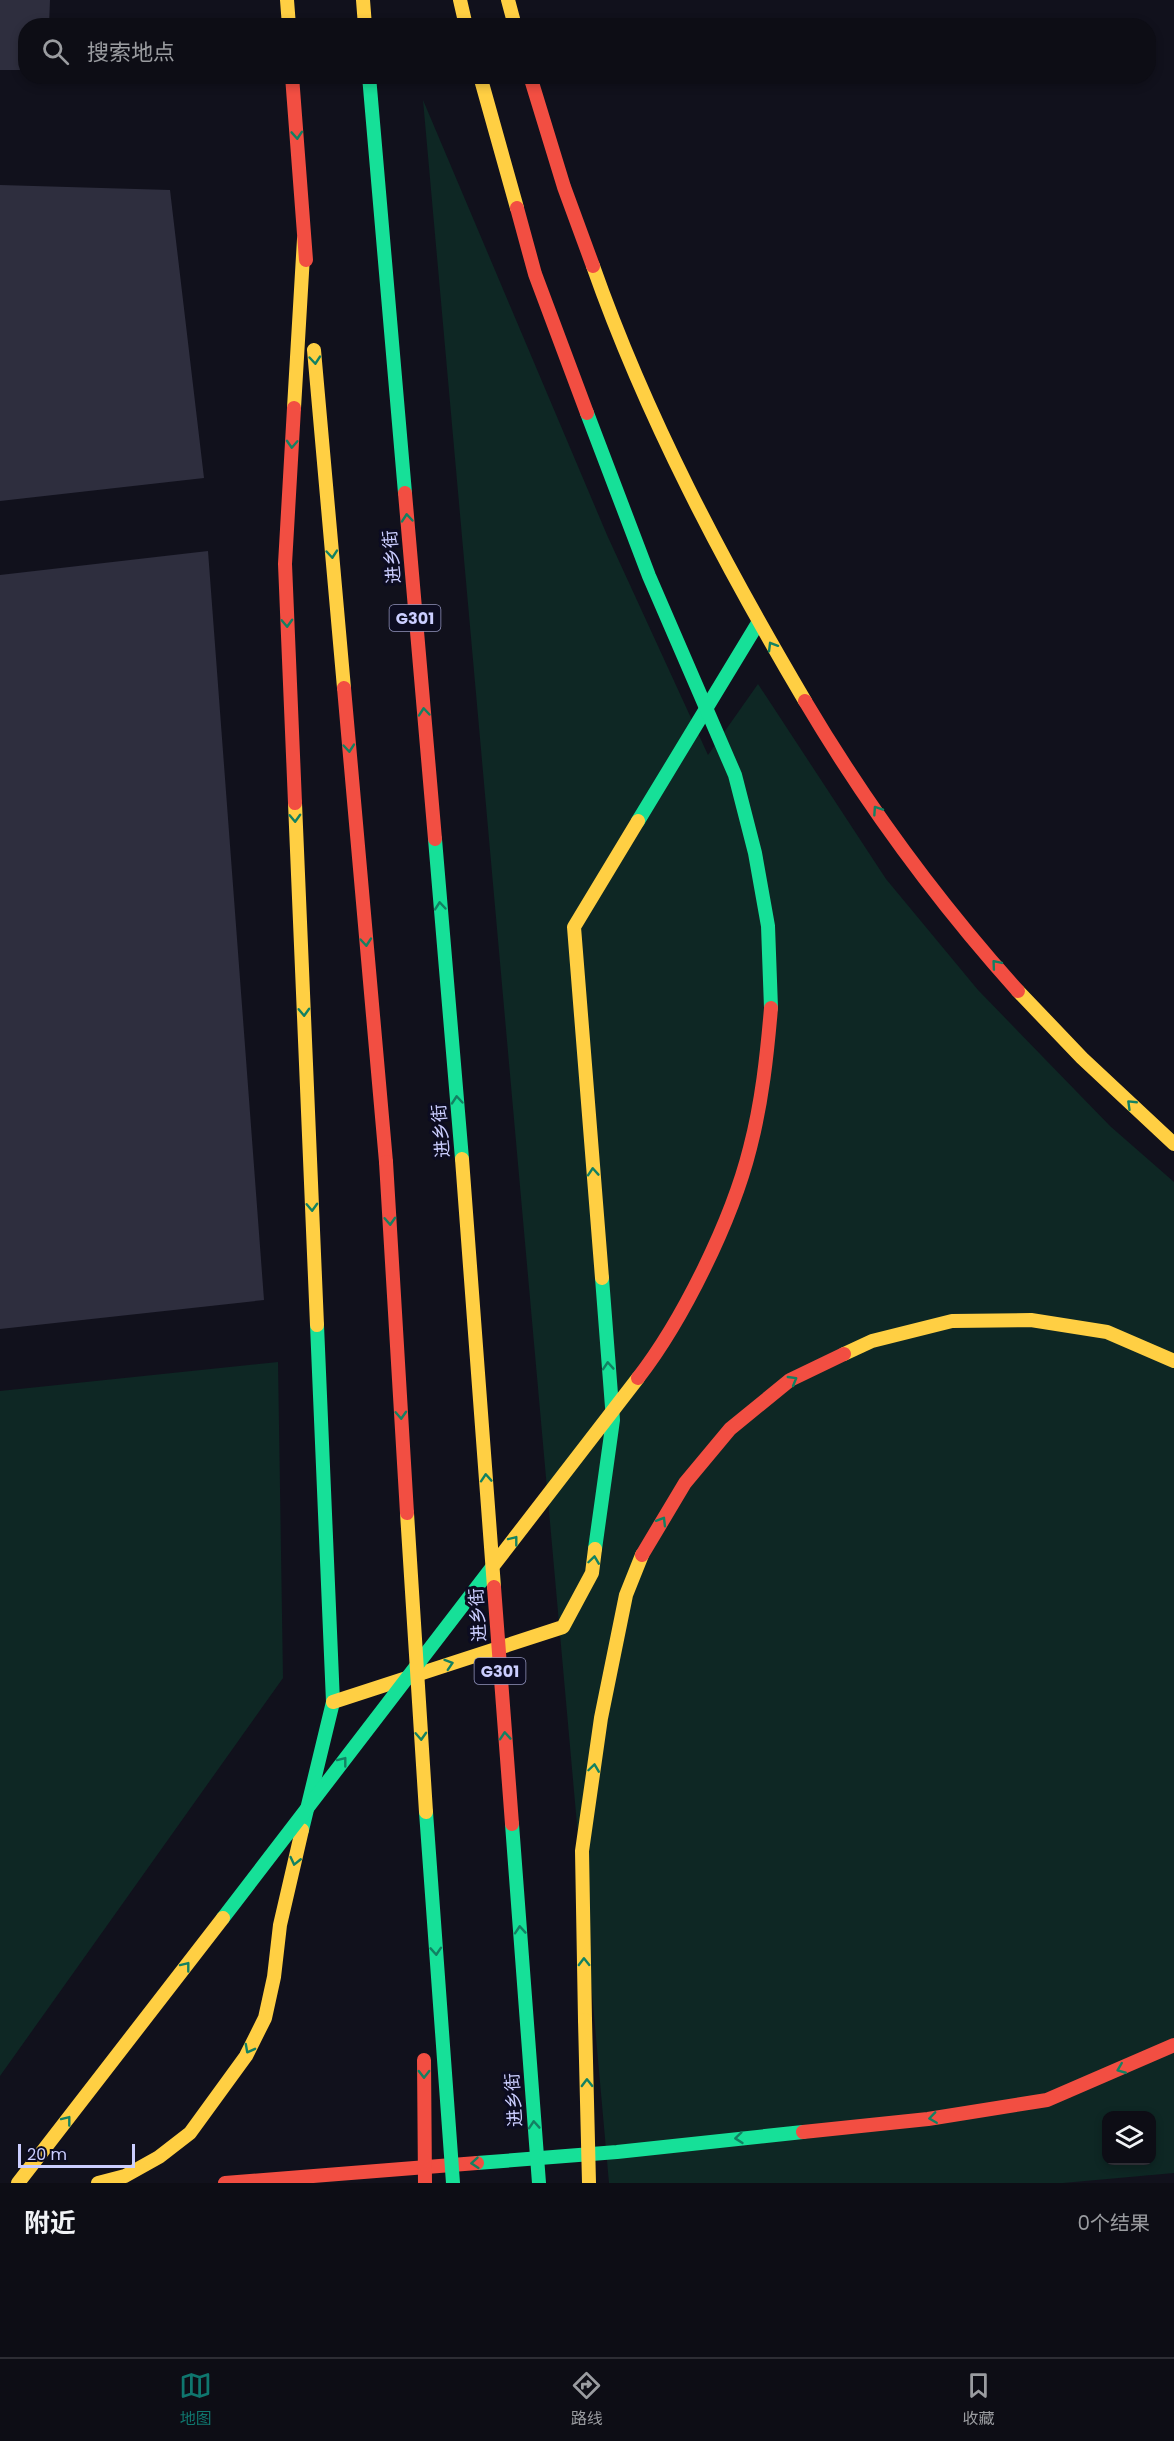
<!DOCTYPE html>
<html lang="zh">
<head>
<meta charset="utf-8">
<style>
	body { margin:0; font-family:Poppins,"Noto Sans SC",sans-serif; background:#1b1b22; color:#f1f3f6 }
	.controls { position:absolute; right:18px; bottom:18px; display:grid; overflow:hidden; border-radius:12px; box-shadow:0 3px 9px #0003 }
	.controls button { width:54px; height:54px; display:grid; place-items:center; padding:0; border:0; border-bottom:2px solid #2d2d34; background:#0d0d15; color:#f1f3f6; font:30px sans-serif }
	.scale { position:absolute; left:18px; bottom:15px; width:117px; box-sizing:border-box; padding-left:6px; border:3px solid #cbceff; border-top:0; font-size:16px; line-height:21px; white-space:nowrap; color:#cbceff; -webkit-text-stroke:4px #0c0c21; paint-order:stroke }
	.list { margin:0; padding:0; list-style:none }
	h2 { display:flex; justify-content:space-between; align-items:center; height:78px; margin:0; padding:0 24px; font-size:26px }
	h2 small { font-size:20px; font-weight:400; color:#9a9ca0 }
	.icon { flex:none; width:33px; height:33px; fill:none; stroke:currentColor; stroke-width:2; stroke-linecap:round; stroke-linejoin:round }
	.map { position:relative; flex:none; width:1174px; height:2183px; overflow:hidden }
	.search { position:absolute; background:#0d0d15; box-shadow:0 3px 9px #0003; left:18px; right:18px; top:18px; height:66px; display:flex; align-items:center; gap:15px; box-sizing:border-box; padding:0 21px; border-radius:24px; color:#9a9ca0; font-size:22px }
	.sheet { height:174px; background:#0d0d15 }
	nav { display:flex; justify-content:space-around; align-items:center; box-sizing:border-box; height:84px; border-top:2px solid #2d2d34; background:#0d0d15; font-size:16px; color:#9a9ca0 }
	nav a { display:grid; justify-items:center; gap:3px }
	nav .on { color:#0f766e }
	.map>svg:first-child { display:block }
	.green { fill:#0e2724; fill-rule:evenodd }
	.building { fill:#2e2e3e }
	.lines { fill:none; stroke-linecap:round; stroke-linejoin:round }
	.fast { stroke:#16e098; stroke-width:14 }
	.slow { stroke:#ffcf43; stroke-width:14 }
	.jam { stroke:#f24e42; stroke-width:14 }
	.fast-bridge { stroke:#16e098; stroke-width:14 }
	.slow-bridge { stroke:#ffcf43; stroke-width:14 }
	.jam-bridge { stroke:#f24e42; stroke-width:14 }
	.oneway { stroke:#128162 }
	.labels { text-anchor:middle; stroke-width:6; stroke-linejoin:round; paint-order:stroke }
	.shield { fill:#0c0c21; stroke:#9294bc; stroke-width:1.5 }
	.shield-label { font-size:16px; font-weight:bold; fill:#cbceff }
	.street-label { font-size:18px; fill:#cbceff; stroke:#0c0c21 }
</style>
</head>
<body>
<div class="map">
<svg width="1174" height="2183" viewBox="0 0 1174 2183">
	<rect width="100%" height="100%" fill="#11111c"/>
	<!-- green -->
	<path class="green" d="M423,100L607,535L708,755L758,684L886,879L978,990L1110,1126L1174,1182V2173L1063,2183H609ZM1106,2116H1152V2160H1106Z
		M278,1362L283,1678L0,2076V1391Z"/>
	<!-- building -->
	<path class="building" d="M0,0H50L49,26H26V70H0Z
		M0,185L170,190L204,478L0,501Z
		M208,551L264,1300L0,1329V575Z"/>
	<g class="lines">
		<!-- fast -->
		<path class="fast" d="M369,76L405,493
			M638,821L758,623
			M435,839L462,1159
			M595,1549L613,1420L602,1278
			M302,1830L333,1702L317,1325
			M477,2163L617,2152L803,2132"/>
		<!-- slow -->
		<path class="slow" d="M287,0L289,26
			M363,0L365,26
			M460,0L466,26
			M508,0L515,26
			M593,266C647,419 723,562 805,701
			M314,350L344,688
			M294,408L304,239
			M295,803L317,1325
			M1018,991L1082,1058L1174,1144
			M602,1278L574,927L638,821
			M844,1354L872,1341L952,1321L1031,1320L1107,1332L1174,1361
			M333,1702L563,1627L592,1573L595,1549
			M585,2020L582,1851L601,1718L626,1595L642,1555
			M98,2183L125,2176L159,2157L190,2133L246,2056L265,2018L274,1977L280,1925L302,1830"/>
		<!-- jam -->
		<path class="jam" d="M292,76L306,260
			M530,76L564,187L593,266
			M294,408L285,564L295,803
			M405,493L435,839
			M344,688L386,1162
			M805,701C866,804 938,902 1018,991
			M642,1555L685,1483L730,1429L790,1380L844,1354
			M803,2132L928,2119L1047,2100L1174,2045
			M225,2183L477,2163"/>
		<!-- fast-bridge -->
		<path class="fast-bridge" d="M587,413L649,576L735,775L755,853L768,926L771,1008
			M426,1812L453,2183
			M512,1824L539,2183
			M223,1918L493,1566"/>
		<!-- slow-bridge -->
		<path class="slow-bridge" d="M480,76L517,208
			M462,1159L494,1587
			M407,1513L426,1812
			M493,1566L638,1378
			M585,2020L589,2183
			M18,2183L223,1918"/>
		<!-- jam-bridge -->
		<path class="jam-bridge" d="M517,208L535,274L587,413
			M386,1162L407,1513
			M638,1378C683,1320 732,1220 750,1148C762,1102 767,1055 771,1008
			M494,1587L512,1824
			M424,2060L425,2183"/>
	</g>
	<!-- one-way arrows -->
	<defs><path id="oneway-chevron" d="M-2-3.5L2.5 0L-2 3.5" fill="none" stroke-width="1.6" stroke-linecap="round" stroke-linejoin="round" transform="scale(1.5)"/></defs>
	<g class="oneway">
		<use href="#oneway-chevron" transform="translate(297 135) rotate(86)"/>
		<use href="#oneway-chevron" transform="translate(315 360) rotate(85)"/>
		<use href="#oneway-chevron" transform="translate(292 444) rotate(93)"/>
		<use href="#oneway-chevron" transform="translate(407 518) rotate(-95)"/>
		<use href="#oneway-chevron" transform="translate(332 554) rotate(85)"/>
		<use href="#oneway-chevron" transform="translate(287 623) rotate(88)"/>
		<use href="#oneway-chevron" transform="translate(772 646) rotate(-121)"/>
		<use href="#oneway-chevron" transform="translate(424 712) rotate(-95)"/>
		<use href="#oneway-chevron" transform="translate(349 748) rotate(85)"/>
		<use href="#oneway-chevron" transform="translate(877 810) rotate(-124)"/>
		<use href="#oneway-chevron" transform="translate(295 818) rotate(88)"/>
		<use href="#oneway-chevron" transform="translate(440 906) rotate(-95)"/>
		<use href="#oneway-chevron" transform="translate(366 942) rotate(85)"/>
		<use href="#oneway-chevron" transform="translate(996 964) rotate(-130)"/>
		<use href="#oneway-chevron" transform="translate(304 1012) rotate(88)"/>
		<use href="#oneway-chevron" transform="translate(457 1100) rotate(-95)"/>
		<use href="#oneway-chevron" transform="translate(1131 1104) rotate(-136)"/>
		<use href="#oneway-chevron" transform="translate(593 1172) rotate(-94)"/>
		<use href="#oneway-chevron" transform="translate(312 1207) rotate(88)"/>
		<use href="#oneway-chevron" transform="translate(390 1221) rotate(87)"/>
		<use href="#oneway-chevron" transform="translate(608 1366) rotate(-94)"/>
		<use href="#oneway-chevron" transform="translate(793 1380) rotate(-30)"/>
		<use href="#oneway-chevron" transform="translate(401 1415) rotate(87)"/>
		<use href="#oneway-chevron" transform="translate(486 1478) rotate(-94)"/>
		<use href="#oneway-chevron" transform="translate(662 1521) rotate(-59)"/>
		<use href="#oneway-chevron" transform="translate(514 1540) rotate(-52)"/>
		<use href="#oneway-chevron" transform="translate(594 1560) rotate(-82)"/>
		<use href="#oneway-chevron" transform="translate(449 1664) rotate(-18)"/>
		<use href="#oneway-chevron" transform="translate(421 1736) rotate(87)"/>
		<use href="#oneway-chevron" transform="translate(505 1736) rotate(-94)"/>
		<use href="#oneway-chevron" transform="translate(343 1761) rotate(-52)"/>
		<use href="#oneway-chevron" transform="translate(594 1768) rotate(-82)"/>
		<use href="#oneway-chevron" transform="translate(295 1861) rotate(103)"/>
		<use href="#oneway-chevron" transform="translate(520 1930) rotate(-94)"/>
		<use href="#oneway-chevron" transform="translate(436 1951) rotate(86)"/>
		<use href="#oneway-chevron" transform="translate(584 1962) rotate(-91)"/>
		<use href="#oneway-chevron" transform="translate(186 1966) rotate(-52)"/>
		<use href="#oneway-chevron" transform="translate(249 2049) rotate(118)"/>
		<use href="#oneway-chevron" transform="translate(1121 2069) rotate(158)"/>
		<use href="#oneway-chevron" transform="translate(424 2074) rotate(90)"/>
		<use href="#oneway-chevron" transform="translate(587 2083) rotate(-91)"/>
		<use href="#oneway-chevron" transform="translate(933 2118) rotate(172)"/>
		<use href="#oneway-chevron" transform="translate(67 2120) rotate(-52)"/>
		<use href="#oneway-chevron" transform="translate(534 2125) rotate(-94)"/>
		<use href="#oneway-chevron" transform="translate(739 2138) rotate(174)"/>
		<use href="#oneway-chevron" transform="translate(475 2163) rotate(175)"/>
	</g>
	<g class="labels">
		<!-- shield labels -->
		<g class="shield">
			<rect x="389.5" y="605" width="51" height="26" rx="4.5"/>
			<rect x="474.5" y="1658" width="51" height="26" rx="4.5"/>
		</g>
		<g class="shield-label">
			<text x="415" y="624">G301</text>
			<text x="500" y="1677">G301</text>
		</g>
		<!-- street labels -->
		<g class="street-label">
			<text transform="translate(392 557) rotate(-95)" y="6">进乡街</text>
			<text transform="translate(441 1131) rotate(-95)" y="6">进乡街</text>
			<text transform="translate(478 1615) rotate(-94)" y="6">进乡街</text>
			<text transform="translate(514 2100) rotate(-94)" y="6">进乡街</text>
		</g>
	</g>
</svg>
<div class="controls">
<button><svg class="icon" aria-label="layers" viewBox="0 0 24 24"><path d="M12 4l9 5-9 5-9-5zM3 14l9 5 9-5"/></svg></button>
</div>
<div class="scale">20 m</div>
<div class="search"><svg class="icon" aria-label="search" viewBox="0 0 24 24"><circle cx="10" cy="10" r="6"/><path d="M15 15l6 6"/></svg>搜索地点</div>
</div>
<section class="sheet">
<h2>附近<small>0个结果</small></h2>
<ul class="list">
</ul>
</section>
<nav>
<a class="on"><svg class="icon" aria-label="map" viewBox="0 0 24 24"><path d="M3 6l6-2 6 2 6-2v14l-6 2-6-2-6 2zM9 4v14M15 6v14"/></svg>地图</a>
<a><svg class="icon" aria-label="directions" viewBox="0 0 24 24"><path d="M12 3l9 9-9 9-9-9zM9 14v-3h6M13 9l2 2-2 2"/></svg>路线</a>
<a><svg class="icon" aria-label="saved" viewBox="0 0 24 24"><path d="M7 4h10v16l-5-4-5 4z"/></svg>收藏</a>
</nav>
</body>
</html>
